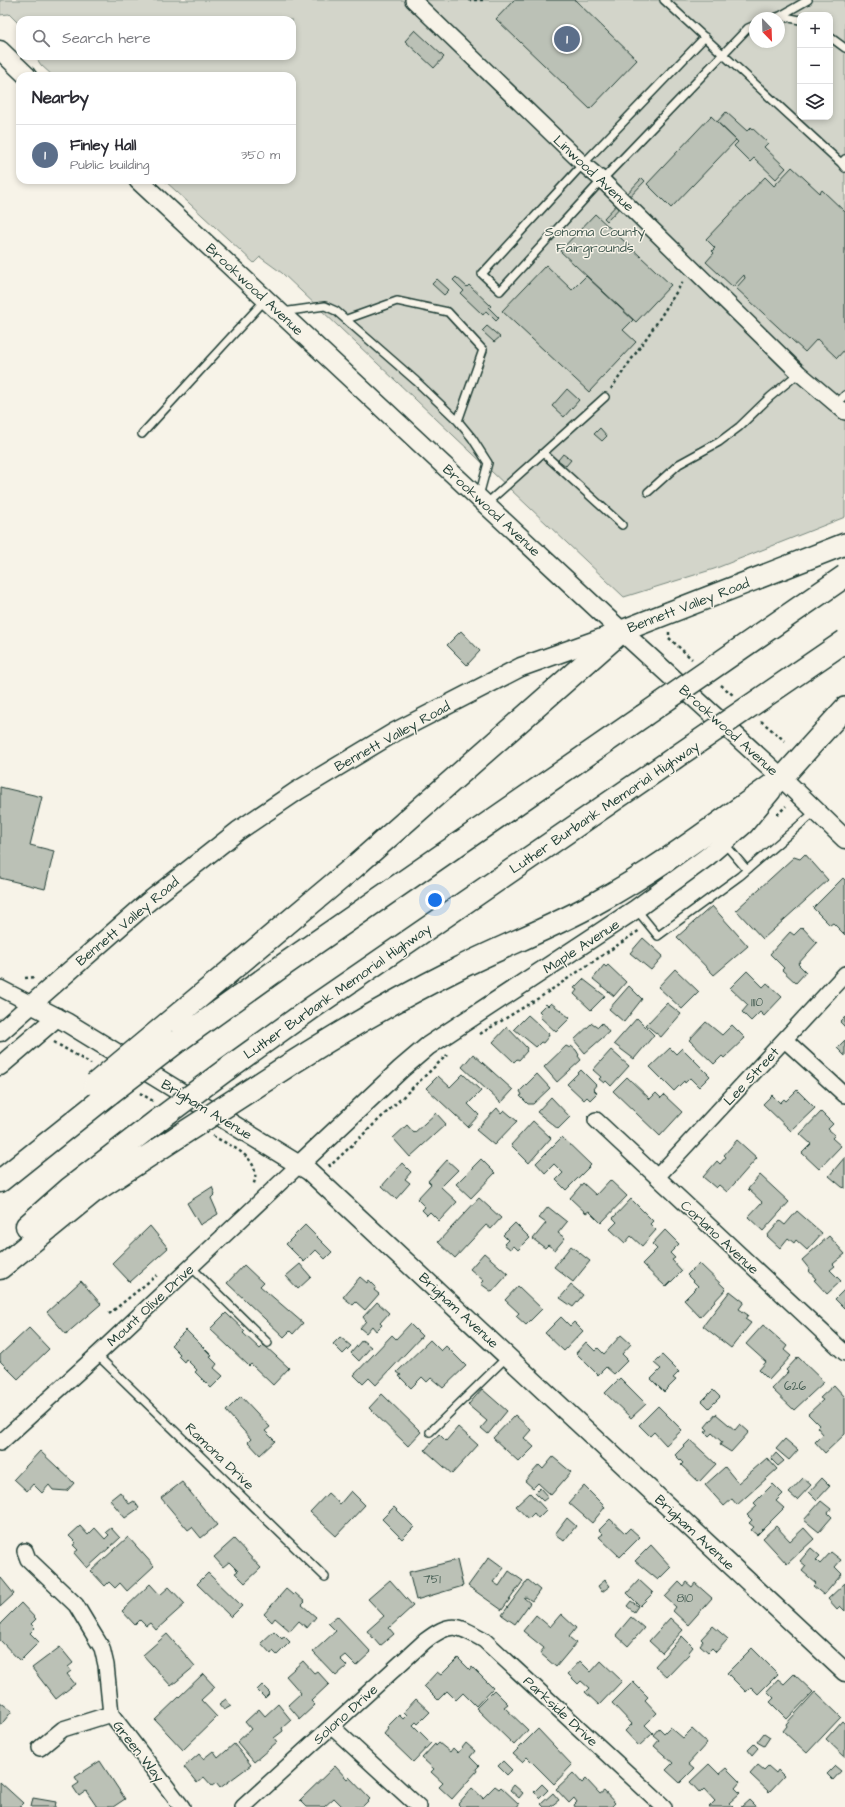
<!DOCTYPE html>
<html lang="en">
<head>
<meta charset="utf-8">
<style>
	body { margin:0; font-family:"Architects Daughter",sans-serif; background:#f7f7f7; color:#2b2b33 }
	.controls { position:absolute; right:12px; top:12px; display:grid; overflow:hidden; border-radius:8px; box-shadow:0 2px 6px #0003 }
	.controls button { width:36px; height:36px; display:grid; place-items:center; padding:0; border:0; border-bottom:1px solid #e1e1e2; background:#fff; color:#2b2b33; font:20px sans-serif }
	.compass { position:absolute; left:749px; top:12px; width:36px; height:36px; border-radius:50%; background:#fff; box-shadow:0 2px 6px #0003; rotate:157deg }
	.you { position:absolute; left:435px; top:900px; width:14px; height:14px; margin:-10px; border:3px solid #fff; border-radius:50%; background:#1a73e8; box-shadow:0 0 0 6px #1a73e833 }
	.badge { display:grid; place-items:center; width:26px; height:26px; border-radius:50%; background:#ea580c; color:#fff; font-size:13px; font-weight:700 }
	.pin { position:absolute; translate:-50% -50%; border:2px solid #fff; box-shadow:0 1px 4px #0006 }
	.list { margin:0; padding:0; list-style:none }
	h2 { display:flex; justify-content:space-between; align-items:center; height:52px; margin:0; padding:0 16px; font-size:17px }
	h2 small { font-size:13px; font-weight:400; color:#7c7c81 }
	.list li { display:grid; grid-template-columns:26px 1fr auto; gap:12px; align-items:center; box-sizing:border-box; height:60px; padding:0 16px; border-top:1px solid #e1e1e2 }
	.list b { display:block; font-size:15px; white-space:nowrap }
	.list p { margin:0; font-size:13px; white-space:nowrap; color:#7c7c81 }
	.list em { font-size:13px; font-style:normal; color:#7c7c81 }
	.icon { flex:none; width:22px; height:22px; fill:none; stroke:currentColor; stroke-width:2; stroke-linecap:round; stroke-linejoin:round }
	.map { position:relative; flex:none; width:845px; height:1807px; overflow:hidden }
	.search { position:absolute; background:#fff; box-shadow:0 2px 6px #0003; left:16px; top:16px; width:280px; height:44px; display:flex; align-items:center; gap:10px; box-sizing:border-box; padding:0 14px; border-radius:12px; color:#7c7c81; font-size:15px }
	.panel { position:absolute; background:#fff; box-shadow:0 2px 6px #0003; left:16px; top:72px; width:280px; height:112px; border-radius:12px }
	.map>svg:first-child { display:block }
	.green { fill:#d3d5ca; stroke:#79897f; fill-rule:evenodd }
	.building { fill:#bbc1b6; stroke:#1f3d34 }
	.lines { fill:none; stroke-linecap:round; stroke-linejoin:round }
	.service-casing { stroke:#1f3d34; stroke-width:10 }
	.minor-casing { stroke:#1f3d34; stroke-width:18 }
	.tertiary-casing { stroke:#1f3d34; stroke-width:21 }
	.secondary-casing { stroke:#1f3d34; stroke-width:24 }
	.motorway-casing { stroke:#1f3d34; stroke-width:25 }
	.path { stroke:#1f3d34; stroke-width:2.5; stroke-dasharray:3 3; stroke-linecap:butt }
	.service { stroke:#f7f3e8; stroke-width:7 }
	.minor { stroke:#f7f3e8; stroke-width:15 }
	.tertiary { stroke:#f7f3e8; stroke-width:18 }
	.secondary { stroke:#f7f3e8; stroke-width:21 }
	.motorway { stroke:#f7f3e8; stroke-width:22 }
	.motorway-bridge-casing { stroke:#1f3d34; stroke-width:25; stroke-linecap:butt }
	.motorway-bridge { stroke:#f7f3e8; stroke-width:22 }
	.labels { text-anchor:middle; stroke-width:3; stroke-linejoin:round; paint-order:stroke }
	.number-label { font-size:12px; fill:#465e54 }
	.street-label { font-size:14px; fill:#1f3d34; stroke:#f7f3e8 }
	.park-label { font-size:14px; fill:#435b52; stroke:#f7f3e8 }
</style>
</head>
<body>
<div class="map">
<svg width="845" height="1807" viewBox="0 0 845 1807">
	<rect width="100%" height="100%" fill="#f7f3e8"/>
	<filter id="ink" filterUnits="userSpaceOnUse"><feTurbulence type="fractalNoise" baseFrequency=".025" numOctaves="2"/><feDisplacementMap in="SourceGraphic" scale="8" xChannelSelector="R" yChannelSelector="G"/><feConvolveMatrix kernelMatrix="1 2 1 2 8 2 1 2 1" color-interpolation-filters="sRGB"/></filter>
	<g filter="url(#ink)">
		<!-- green -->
		<path class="green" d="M0,0H845V517L714,569L624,597L282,273L260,257L254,263L164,180H292V76H53L41,65L35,56H292V20H20V25L9,14L0,15ZM800,15H830V117H800ZM755,18H779V42H755Z"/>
		<!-- building -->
		<path class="building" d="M514,0H575L637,60L590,109L496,19Z
			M415,30L444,57L434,68L405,41Z
			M726,112L747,131L751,127L768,143L764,147L786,168L776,179L754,158L750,162L734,146L738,142L717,122Z
			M711,116L736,140L671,208L647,184Z
			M792,167L820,193L822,190L845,212V349L837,358L817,339L805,352L736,288L745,278L744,275L733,287L706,262L714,253L712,251L715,248L706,239L765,177L774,186Z
			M642,178L645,181L607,221L604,218Z
			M595,214L671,285L636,322L560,251Z
			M546,265L572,290L586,276L633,320L623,330L636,342L589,392L502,311Z
			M456,277L467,287L469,285L491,306L489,308L499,318L496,321L486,311L483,315L461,294L464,291L453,280Z
			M437,279L449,290L444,295L432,284Z
			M487,326L500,337L494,342L482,331Z
			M567,389L579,400L564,417L552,406Z
			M600,428L607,436L602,441L594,434Z
			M563,454L571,460L566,466L558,460Z
			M461,631L480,651L467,665L447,645Z
			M0,787L42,797L30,845L54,851L45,889L0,878Z
			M805,854L828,880L763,939L736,910L794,857L800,859Z
			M843,878L845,880V935L833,923L830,925L813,908Z
			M712,906L748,946L714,975L677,937Z
			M802,927L817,943L798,964L806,972L796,983L782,970L784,968L770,954L790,932L794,935Z
			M643,938L663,956L651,970L630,953Z
			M604,965L606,967L608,965L626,982L614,996L593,979Z
			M675,969L699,992L682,1009L658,987Z
			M747,971L763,987L767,983L782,997L764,1016L760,1012L751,1021L742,1012L748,1005L730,988Z
			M583,979L605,996L591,1010L574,994L577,990L574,988Z
			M629,986L642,999L624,1022L609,1009Z
			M551,1003L570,1018L556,1032L540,1017L542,1014L539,1011L546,1004L548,1006Z
			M667,1003L681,1014L661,1037L646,1025Z
			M528,1015L549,1034L548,1037L543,1043L541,1042L536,1047L514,1029Z
			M845,1017V1027L840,1022Z
			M637,1018L654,1035L634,1059L614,1044Z
			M706,1022L722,1035L732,1025L745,1038L724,1058L722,1056L714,1064L689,1040Z
			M592,1023L598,1027L602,1023L609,1032L585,1053L574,1040Z
			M507,1027L527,1048L526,1050L527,1051L519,1060L517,1059L514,1062L493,1042Z
			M845,1040V1056L837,1048Z
			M566,1046L570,1048L571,1046L576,1050L579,1055L578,1056L581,1060L557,1082L544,1067Z
			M670,1048L676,1054L682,1048L710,1076L699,1087L690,1078L685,1083L684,1081L674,1091L650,1067Z
			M611,1050L629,1066L611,1086L606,1081L604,1083L599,1079L601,1077L593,1070Z
			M473,1054L513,1090L501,1103L462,1067Z
			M581,1070L596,1085L593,1089L597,1093L590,1100L587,1097L584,1100L567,1084Z
			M463,1074L481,1091L468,1104L479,1115L468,1127L426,1088L438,1076L450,1087Z
			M537,1074L550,1088L533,1104H528L520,1096L522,1095L520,1091Z
			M627,1077L650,1099L656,1093L661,1098L664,1095L682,1112L660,1136L613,1091Z
			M797,1090L815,1108L791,1131L763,1104L772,1095L780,1103L784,1099L786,1101Z
			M551,1097L570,1117L558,1129L537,1112Z
			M497,1108L501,1113L504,1110L517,1121L494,1145L476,1130Z
			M821,1112L833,1124L828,1129L835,1135L832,1138L841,1146L819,1169L802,1153L811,1144L800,1134Z
			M436,1113L446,1124L410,1157L393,1138L407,1125L414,1133Z
			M533,1121L551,1138L529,1163L511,1145Z
			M562,1137L591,1165L566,1190L556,1180L563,1173L554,1164L545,1173L536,1163Z
			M737,1140L757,1158L727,1192L719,1185L716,1188L703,1177L717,1161L720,1164L726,1157L724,1155Z
			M845,1157V1188L842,1187L829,1176Z
			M481,1159L495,1173L471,1198L456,1184Z
			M447,1160L458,1170L441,1187L457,1202L439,1221L430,1212L427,1215L422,1210L425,1207L417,1199L431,1184L428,1181Z
			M402,1163L411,1172L405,1179L410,1183L396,1199L382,1186Z
			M760,1175L789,1202L763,1231L748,1217L762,1202L748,1189Z
			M610,1180L627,1196L601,1223L589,1211L586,1213L570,1198L583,1183L596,1195Z
			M212,1187L215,1194L211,1198L218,1214L200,1225L187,1203Z
			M479,1198L501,1218L491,1229L486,1225L455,1258L438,1242Z
			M631,1199L653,1221L650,1224L656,1230L642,1246L631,1236L625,1243L610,1229L617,1222L613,1218Z
			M548,1207L567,1222L558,1233L565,1238L555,1250L548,1245L545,1248L533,1239L546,1223L539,1218Z
			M797,1211L822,1233L807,1250L796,1240L794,1243L788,1238L780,1248L767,1236L780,1221L785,1225Z
			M515,1223L530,1238L518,1250L514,1246L510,1249L504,1244L508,1240L503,1235Z
			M305,1225L332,1252L325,1259L316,1250L304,1262L286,1244Z
			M150,1226L168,1248L130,1282L112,1263Z
			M665,1230L679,1244L670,1253L675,1258L672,1260L682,1271L666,1287L642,1264L657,1249L652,1244Z
			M829,1236L845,1254L833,1264L835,1266L830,1270L841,1281L827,1294L814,1280L816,1279L809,1271L810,1270L802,1260Z
			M571,1246L590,1261L573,1282L554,1267Z
			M484,1253L508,1274L492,1292L481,1284L484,1281L470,1269Z
			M699,1263L726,1289L700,1317L684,1300L698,1286L687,1275Z
			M300,1264L311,1277L298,1289L286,1276Z
			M244,1265L263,1283L260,1286L303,1323L293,1334L290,1331L284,1337L227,1283Z
			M360,1277L367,1283L369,1280L376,1287L374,1290L379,1294L365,1310L356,1302L353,1305L343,1297Z
			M81,1281L101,1304L66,1334L47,1312Z
			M571,1285L583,1295L573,1307L560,1298Z
			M518,1286L542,1309L526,1325L516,1316L519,1313L505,1300Z
			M845,1289V1309L835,1299Z
			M730,1291L744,1302L739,1309L748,1315L745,1319L751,1323L731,1348L703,1326Z
			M377,1302L389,1313L380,1323L382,1325L376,1331L372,1326L366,1333L360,1328L366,1321L363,1317Z
			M226,1313L245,1331L243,1333L260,1349L264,1345L289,1368L273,1385L251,1364L249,1366L210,1329Z
			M561,1317L570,1326L574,1322L583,1331L564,1351L545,1333Z
			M410,1324L422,1336L376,1385L369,1378L363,1384L354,1375L392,1335L396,1339Z
			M763,1325L787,1346L784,1350L791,1356L769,1380L759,1370L766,1362L746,1344Z
			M29,1328L49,1349L18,1379L0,1361V1355Z
			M186,1330L212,1356L210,1357L217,1364L214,1368L223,1376L211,1388L195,1372L197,1370L186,1359L184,1362L178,1356L180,1354L171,1345Z
			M621,1335L631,1344L622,1354L628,1360L614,1374L606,1367L598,1375L576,1353L586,1342L595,1351L598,1348L604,1354Z
			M340,1337L351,1346L343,1354L333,1344Z
			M362,1340L371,1347L359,1361L351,1353Z
			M430,1340L441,1351L446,1346L466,1366L443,1388L431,1378L427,1382L422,1377L411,1388L399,1376L401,1375L397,1372Z
			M662,1355L679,1372L673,1378L676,1380L664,1392L651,1379L661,1369L654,1363Z
			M798,1357L824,1382L794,1410L772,1389L788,1372L786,1370Z
			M620,1378L646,1404L631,1418L605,1393Z
			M834,1385L845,1397V1434L825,1453L815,1442L823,1434L817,1427L819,1425L808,1414L823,1400L820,1398Z
			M482,1389L507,1411L488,1434L481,1428L487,1421L468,1405Z
			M713,1390L720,1397L709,1408L702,1401Z
			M382,1394L421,1432L408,1446L369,1408Z
			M241,1396L270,1427L265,1431L275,1441L260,1455L248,1442L251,1439L226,1411Z
			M658,1406L682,1430L666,1445L654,1432L650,1436L639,1425Z
			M716,1414L735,1430L740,1424L749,1432L731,1452L720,1445L722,1442L712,1433L709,1436L705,1432L708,1430L705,1427Z
			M515,1415L531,1430L524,1438L534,1447L519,1462L493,1438Z
			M458,1427L478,1445L452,1474L425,1450L439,1434L446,1441Z
			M785,1439L798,1450L789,1460L776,1449Z
			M690,1440L716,1464L699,1482L681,1465L683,1463L675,1455Z
			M40,1451L74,1483L67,1491L53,1490L49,1485L42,1493L33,1484L27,1491L14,1479Z
			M776,1453L784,1461L778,1466L771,1459Z
			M553,1457L571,1472L551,1495L538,1483L533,1488L525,1481L539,1465L543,1469Z
			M767,1458L777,1469L737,1505L732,1499L724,1506L705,1485L725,1467L738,1483Z
			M803,1478L811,1485L797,1500L789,1493Z
			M822,1478L830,1486L817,1500L809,1492Z
			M182,1482L217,1525L201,1538L192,1527L188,1530L161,1498Z
			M773,1484L783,1494L776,1501L784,1508L757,1535L751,1530L754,1527L749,1523L752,1520L747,1515L757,1506L754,1503Z
			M584,1486L605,1507L592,1523L569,1503Z
			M540,1488L548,1497L543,1501L535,1493Z
			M351,1491L365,1505L336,1536L310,1512L328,1493L340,1504Z
			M120,1492L129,1504L134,1501L139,1508L125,1518L110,1500Z
			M530,1493L546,1510L538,1518L534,1513L528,1519L516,1506Z
			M821,1501L831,1509L828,1513L832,1517L819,1532L804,1520Z
			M394,1507L414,1527L402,1539L382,1519Z
			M567,1518L576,1526L564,1541L555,1534Z
			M610,1519L625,1533L630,1528L640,1537L620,1557L599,1537L603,1534L599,1530Z
			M80,1526L88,1535L95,1528L105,1539L109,1535L106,1532L111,1528L120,1538L87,1568L74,1553L78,1550L73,1545L76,1543L69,1536Z
			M776,1526L790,1541L804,1528L814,1539L787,1564L763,1538Z
			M128,1537L154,1566L127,1591L120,1583L115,1588L109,1582L105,1586L91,1571Z
			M234,1539L261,1568L245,1583L235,1573L238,1571L229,1562L223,1567L214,1557Z
			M651,1545L671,1567L658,1580L635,1561Z
			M811,1548L820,1556L816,1560L820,1564L831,1552L841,1560L835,1567L842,1574L824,1595L813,1586L816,1583L802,1571L806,1566L800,1561Z
			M489,1557L504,1568L493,1582L499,1586L509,1571L523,1581L502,1610L468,1586Z
			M457,1560L463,1586L416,1600L409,1572Z
			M208,1573L242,1606L231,1617L197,1584Z
			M1,1578L14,1594L0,1607V1579Z
			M390,1580L413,1606L389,1628L394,1634L380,1646L367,1631L384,1616L368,1599Z
			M528,1580L540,1590L532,1601L526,1597L524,1598L530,1603L515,1624L502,1615Z
			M605,1580L610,1586L602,1592L598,1586Z
			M639,1580L653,1593L640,1606L627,1593Z
			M679,1582L683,1586L686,1582L692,1587L695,1583L712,1598L688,1625L673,1611L676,1607L665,1597Z
			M845,1583V1611L840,1606L837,1609L828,1599Z
			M150,1584L160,1595L169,1587L185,1604L156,1630L150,1623L146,1626L140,1620L135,1625L122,1611Z
			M286,1589L293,1595L295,1593L305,1602L302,1605L316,1617L307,1628L299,1621L290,1631L275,1618L272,1622L264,1614Z
			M631,1601L638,1606L634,1612L627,1606Z
			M21,1603L36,1619L31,1624L35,1628L30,1633L39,1642L20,1661L0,1640V1624Z
			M561,1614L576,1628L569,1637L576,1643L556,1667L540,1653L544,1648L523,1631L536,1615L550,1627Z
			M337,1616L371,1652L356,1666L345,1655L340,1659L347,1666L336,1676L313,1652L336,1631L328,1623Z
			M631,1617L644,1628L628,1646L616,1635Z
			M670,1618L683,1630L662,1653L649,1641Z
			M713,1626L728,1639L716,1652L712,1648L708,1652L700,1645L703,1641L701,1639Z
			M274,1631L282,1639L284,1636L290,1642L277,1655L273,1651L271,1654L261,1643Z
			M167,1634L195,1666L171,1686L143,1655Z
			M682,1636L693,1647L689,1652L690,1653L667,1677L655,1666Z
			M60,1647L73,1663L68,1667L71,1671L67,1674L75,1684L56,1699L32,1668Z
			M752,1648L778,1674L758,1694L751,1687L746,1692L727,1673Z
			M458,1658L470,1670L472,1667L493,1688L476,1706L463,1693L456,1700L447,1691L438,1700L424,1686L437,1672L441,1675Z
			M303,1661L314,1673L317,1671L329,1684L311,1701L315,1705L300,1719L288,1705L301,1693L286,1676Z
			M580,1661L591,1672L601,1661L622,1681L599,1705L585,1692L589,1688L581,1681L578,1684L568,1674Z
			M203,1674L215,1687L201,1700L217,1717L183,1750L155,1720Z
			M794,1674L813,1692L787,1719L770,1702L774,1698L767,1691L778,1679L784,1684Z
			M633,1682L648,1697L645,1700L657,1713L645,1725L653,1733L639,1746L625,1731L632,1724L612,1703Z
			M262,1685L270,1693L265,1698L257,1690Z
			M494,1690L508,1704L504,1707L528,1730L514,1745L476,1708Z
			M815,1692L841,1717L807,1753L783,1731L787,1726L786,1724Z
			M226,1699L231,1706L224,1710L219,1704Z
			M416,1699L430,1712L418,1724L416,1722L413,1725L431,1743L413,1762L384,1734L388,1729L387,1727L399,1715L403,1719L407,1715L404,1712Z
			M0,1702L12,1711L0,1726Z
			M278,1704L291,1720L282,1728L283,1731L274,1738L277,1742L254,1762L237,1742L251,1729L245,1722L259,1709L265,1716Z
			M842,1721L845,1724V1757L826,1739Z
			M670,1727L683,1738L692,1729L707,1743L688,1764L694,1769L680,1783L666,1770L673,1763L654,1746L659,1740L653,1735L659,1728L664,1733Z
			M538,1729L572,1765L554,1784L527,1757L522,1762L513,1754Z
			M764,1733L770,1737L764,1746L757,1742Z
			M439,1743L450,1752L453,1748L458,1753L466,1743L475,1751L470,1757L479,1766L476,1769L477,1771L452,1799L439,1787L443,1783L431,1772L434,1769L422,1758L435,1744L436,1746Z
			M234,1744L251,1765L220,1788L216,1783L212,1786L204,1777L197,1783L184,1767L199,1754L203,1759L213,1751L218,1758Z
			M754,1744L758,1748L752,1755L748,1750Z
			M100,1761L125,1799L113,1807H97L86,1791L79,1796L73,1787L79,1783L75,1777Z
			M503,1761L512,1770L507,1775L498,1766Z
			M709,1764L719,1774L726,1768L740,1782L735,1788L740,1793L729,1803L733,1807H709L715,1801L704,1789L700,1793L690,1782Z
			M758,1765L764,1770L768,1766L776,1773L778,1770L784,1776L769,1792L750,1774Z
			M335,1766L347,1779L349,1777L370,1799L362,1807H343L334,1798L324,1807H307L300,1800Z
			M835,1766L841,1771L833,1780L827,1774Z
			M573,1773L582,1783L586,1779L600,1794L604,1791L615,1803L611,1807H575L574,1805L577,1802L574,1798L569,1803L556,1789Z
			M0,1782L23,1803L19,1807H0Z
			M542,1784L548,1790L540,1798L534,1792Z
			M514,1785L523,1793L519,1798L510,1790Z
			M495,1786L499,1789L501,1787L519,1804L517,1807H461L458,1804L472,1788L483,1798Z
			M553,1793L559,1800L550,1807H544L541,1804Z
			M33,1798L56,1802L55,1807H31Z
			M749,1800L756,1807H741Z"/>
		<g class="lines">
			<defs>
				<path id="service" d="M664,0L841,163
					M780,16L808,0
					M775,18L780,16L800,20
					M705,37L583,164L482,274L500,291L602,180L748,28L755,25
					M830,37L845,48
					M845,159L841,163L845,168
					M282,312L325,306L336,311L416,381L458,421L472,438L488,463L479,496
					M347,319L397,301L448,312L483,350L458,421
					M836,404L845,395
					M142,434L266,299
					M543,453L605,397
					M648,492L679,464L719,442L739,427L770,397L799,373
					M486,504L543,453L622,525
					M724,843L747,870
					M636,909L658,936L740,876L816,811
					M191,1267L268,1343
					M97,1355L325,1577
					M430,1432L508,1356"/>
				<path id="minor" d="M413,0L583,164L602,180L799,373L845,412
					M0,988L31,1004
					M785,1040L845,1095
					M596,1120L845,1353
					M657,1177L845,974
					M0,1443L97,1355L299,1165
					M25,1551L28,1559L76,1605L91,1630L102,1648L106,1665L111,1714L182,1807
					M332,1727L419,1807
					M40,1748L63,1729L111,1714
					M243,1807L425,1641C451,1621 457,1625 484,1640L664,1807"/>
				<path id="tertiary" d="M0,50L27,76
					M138,180L605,616L782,778L845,839
					M31,1004L66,1022L309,1171L845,1672
					M0,1032L148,902L238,831L297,791L395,732L521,667L619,632
					M0,1066L57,1017
					M299,1165L401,1069L428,1046L636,909L707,857L744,825L772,791"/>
				<path id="secondary" d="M622,631L845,544
					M782,778L845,708"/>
				<path id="motorway" d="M161,1029L354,867L622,631
					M179,1040L285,964L643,716
					M227,1069L313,1007L673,759
					M255,1087C320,1044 387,1004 457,969C503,946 551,928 596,903C662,867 721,821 782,778
					M0,1181L110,1093
					M27,1226L69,1189L157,1121
					M0,1268L93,1192L179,1136"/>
			</defs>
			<!-- service casing -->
			<use href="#service" class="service-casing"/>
			<!-- minor casing -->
			<use href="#minor" class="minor-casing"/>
			<!-- tertiary casing -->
			<use href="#tertiary" class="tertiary-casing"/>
			<!-- secondary casing -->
			<use href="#secondary" class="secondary-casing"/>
			<!-- motorway casing -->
			<use href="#motorway" class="motorway-casing"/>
			<!-- path -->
			<path class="path" d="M468,0H484
				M611,389L656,324L684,280
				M669,632V638L692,659
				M721,685L733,695
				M761,721L785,741
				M777,815L786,806
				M25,978L36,977
				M480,1034L542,996L640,930
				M54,1042L91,1064
				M140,1093L153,1101
				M213,1136C232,1147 264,1158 253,1186
				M329,1164L330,1166L447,1055
				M109,1314L157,1275"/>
			<!-- service -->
			<use href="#service" class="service"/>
			<!-- minor -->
			<use href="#minor" class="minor"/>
			<!-- tertiary -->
			<use href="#tertiary" class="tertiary"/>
			<!-- secondary -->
			<use href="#secondary" class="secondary"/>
			<!-- motorway -->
			<use href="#motorway" class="motorway"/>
			<defs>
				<path id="motorway-bridge" d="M643,716L845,576
					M673,759L845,641
					M95,1084L161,1029
					M110,1093L179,1040
					M157,1121L227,1069
					M179,1136L255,1087"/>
			</defs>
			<!-- motorway-bridge casing -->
			<use href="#motorway-bridge" class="motorway-bridge-casing"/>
			<!-- motorway-bridge -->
			<use href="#motorway-bridge" class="motorway-bridge"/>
		</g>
	</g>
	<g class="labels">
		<!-- number labels -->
		<g class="number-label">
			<text x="757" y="1006">1110</text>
			<text x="795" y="1390">626</text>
			<text x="432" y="1583">751</text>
			<text x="685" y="1602">810</text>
		</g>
		<!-- street labels -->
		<g class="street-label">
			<text transform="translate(594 173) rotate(43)" y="5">Linwood Avenue</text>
			<text transform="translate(255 289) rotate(43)" y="5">Brookwood Avenue</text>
			<text transform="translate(492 510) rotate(43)" y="5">Brookwood Avenue</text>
			<text transform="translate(688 605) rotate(-21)" y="5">Bennett Valley Road</text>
			<text transform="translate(729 730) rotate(42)" y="5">Brookwood Avenue</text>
			<text transform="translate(392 736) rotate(-29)" y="5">Bennett Valley Road</text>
			<text transform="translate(604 807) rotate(-34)" y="5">Luther Burbank Memorial Highway</text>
			<text transform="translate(127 921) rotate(-40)" y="5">Bennett Valley Road</text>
			<text transform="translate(581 946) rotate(-33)" y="5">Maple Avenue</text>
			<text transform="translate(337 991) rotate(-35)" y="5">Luther Burbank Memorial Highway</text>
			<text transform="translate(751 1076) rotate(-47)" y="5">Lee Street</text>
			<text transform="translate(207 1109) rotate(31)" y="5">Brigham Avenue</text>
			<text transform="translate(720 1237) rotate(43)" y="5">Corlano Avenue</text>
			<text transform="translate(150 1305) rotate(-43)" y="5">Mount Olive Drive</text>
			<text transform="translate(459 1310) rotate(43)" y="5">Brigham Avenue</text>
			<text transform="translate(220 1456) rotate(44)" y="5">Ramona Drive</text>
			<text transform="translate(695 1532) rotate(43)" y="5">Brigham Avenue</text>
			<text transform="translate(561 1711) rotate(43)" y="5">Parkside Drive</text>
			<text transform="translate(345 1714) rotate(-42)" y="5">Solono Drive</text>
			<text transform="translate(139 1751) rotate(52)" y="5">Green Way</text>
		</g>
		<!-- park labels -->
		<g class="park-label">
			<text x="595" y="236">Sonoma County<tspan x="595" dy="16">Fairgrounds</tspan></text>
		</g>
	</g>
</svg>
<div class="controls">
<button>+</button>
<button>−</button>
<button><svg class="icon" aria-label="layers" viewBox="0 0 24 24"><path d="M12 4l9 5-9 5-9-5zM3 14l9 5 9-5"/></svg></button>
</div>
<svg class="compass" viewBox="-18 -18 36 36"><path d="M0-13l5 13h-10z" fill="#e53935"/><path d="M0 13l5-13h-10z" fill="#7c7c81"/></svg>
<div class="you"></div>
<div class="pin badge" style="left:567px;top:39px;background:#5c6f8a">1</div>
<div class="search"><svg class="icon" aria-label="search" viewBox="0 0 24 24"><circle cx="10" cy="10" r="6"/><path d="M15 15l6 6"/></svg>Search here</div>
<section class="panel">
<h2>Nearby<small></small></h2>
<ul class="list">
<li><span class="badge" style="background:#5c6f8a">1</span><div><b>Finley Hall</b><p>Public building</p></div><em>350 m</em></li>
</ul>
</section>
</div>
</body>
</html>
